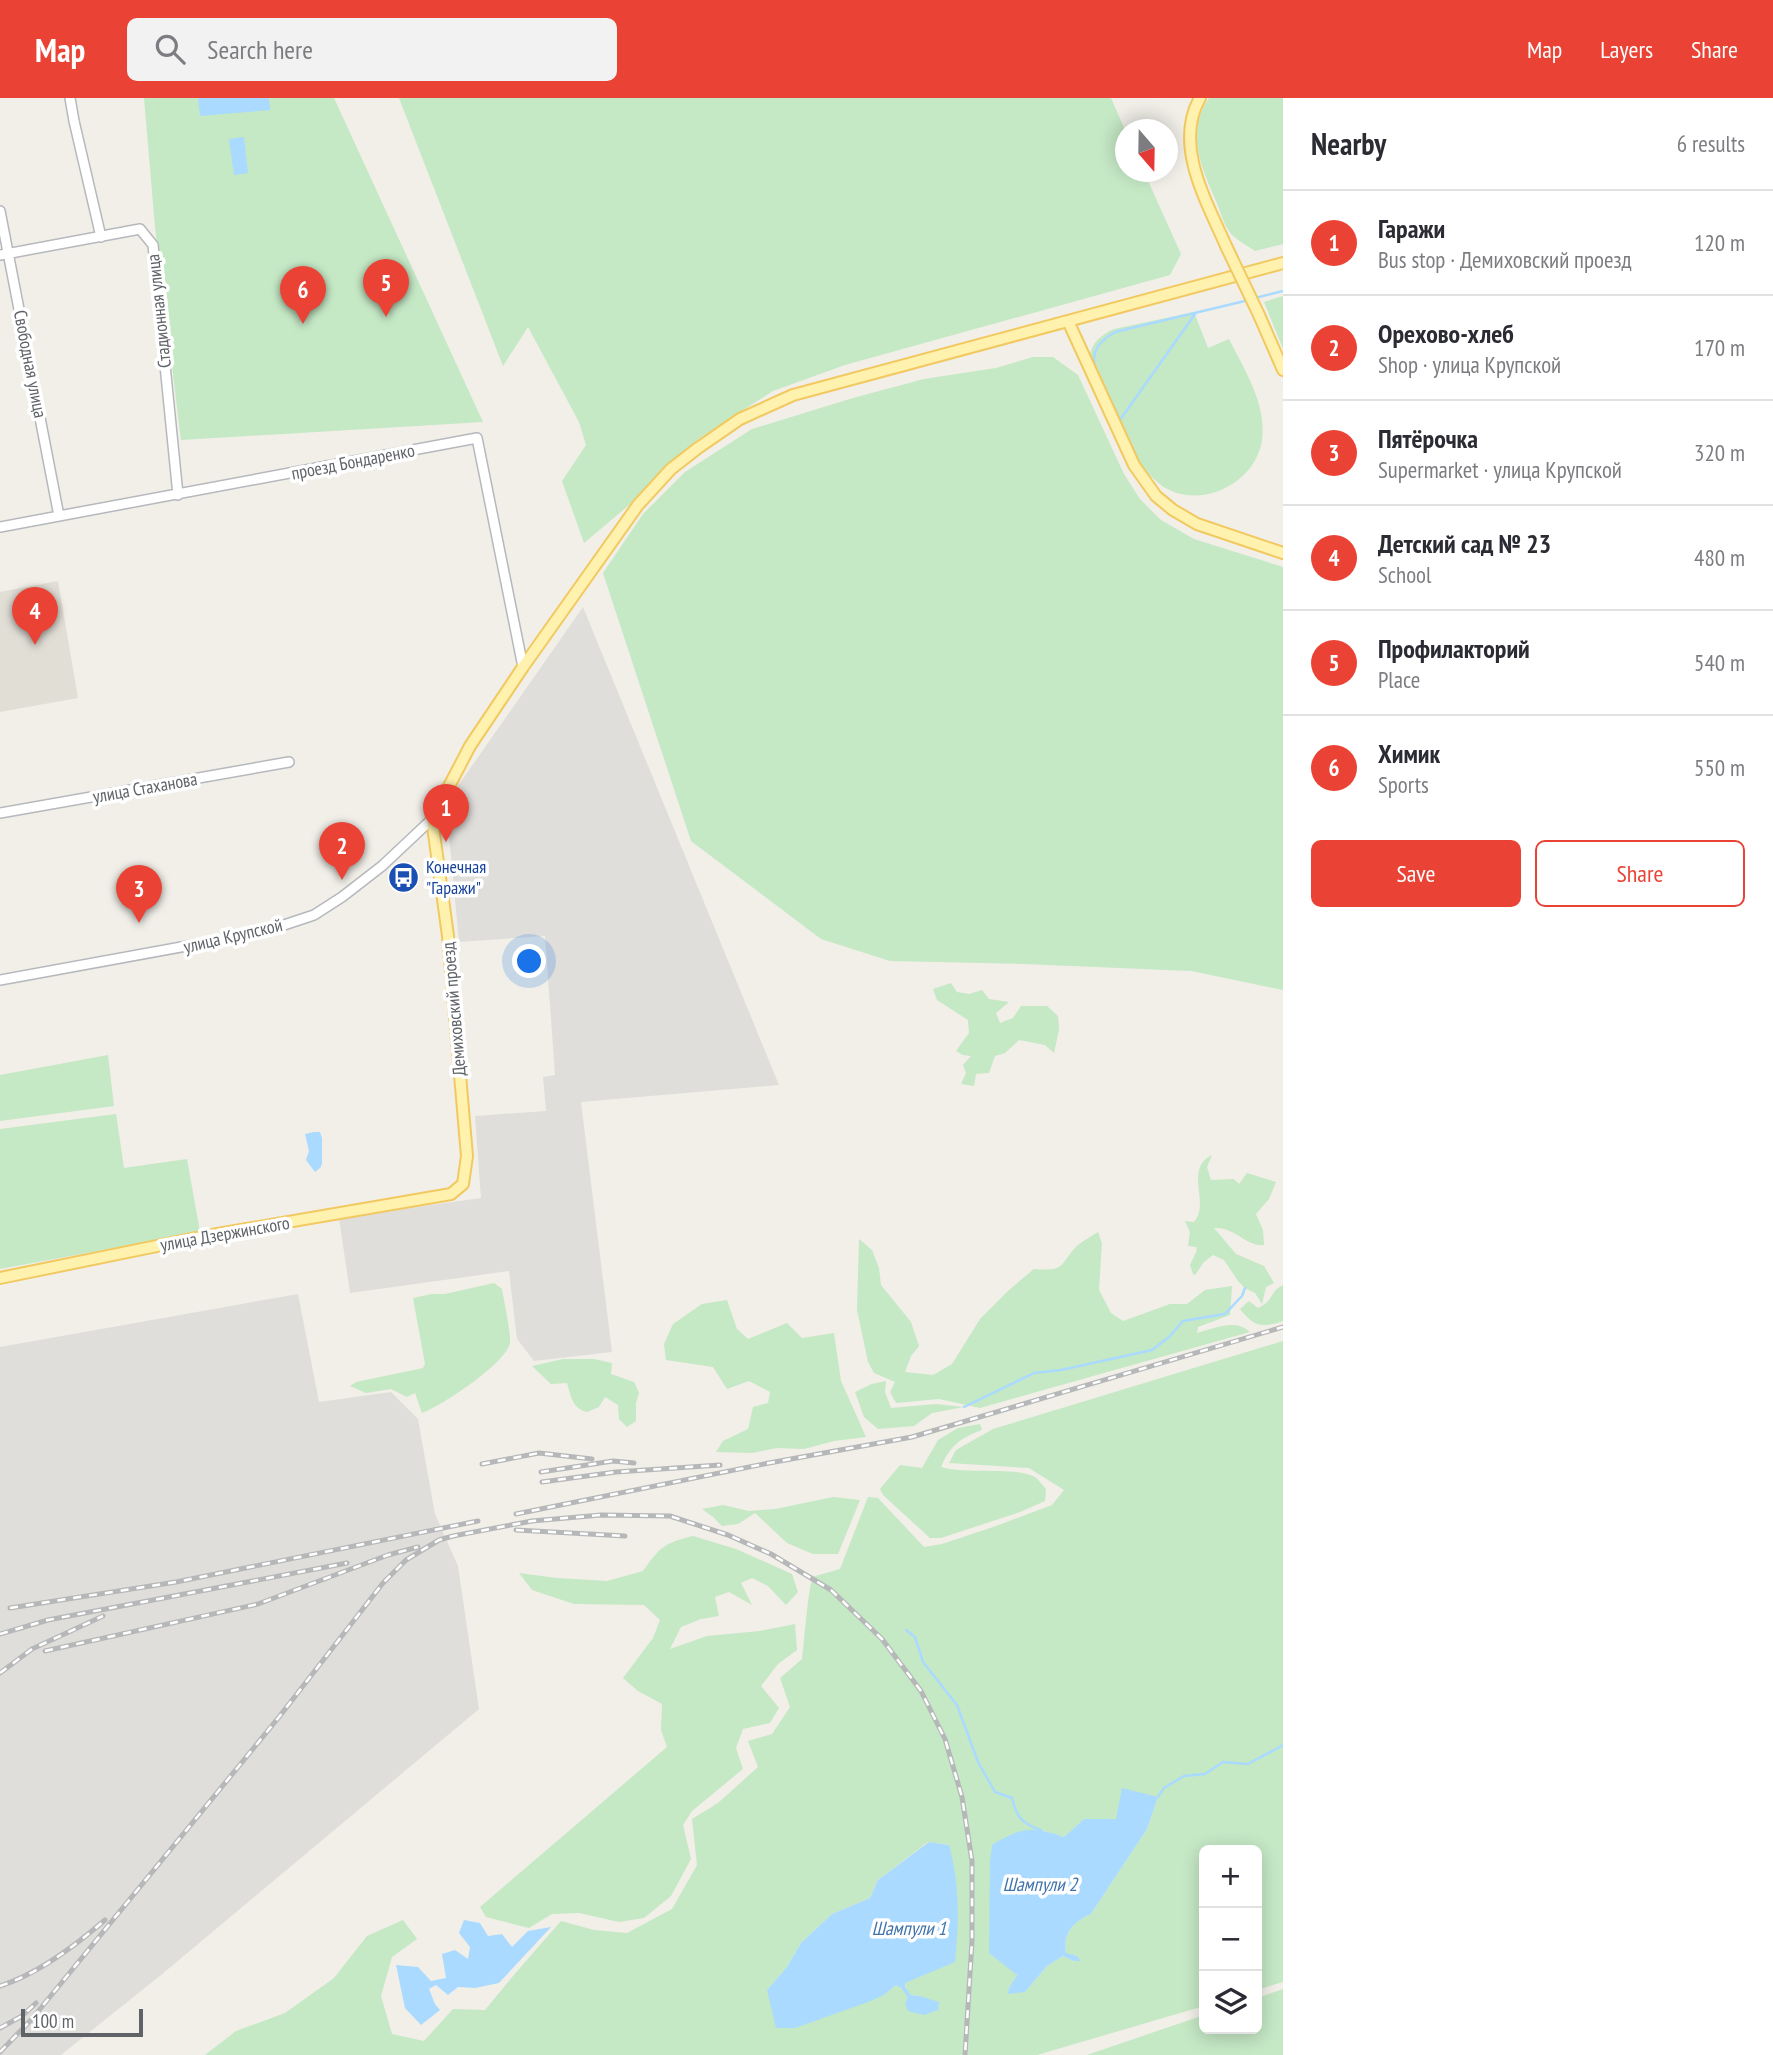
<!DOCTYPE html>
<html lang="en">
<head>
<meta charset="utf-8">
<style>
	body { margin:0; font-family:"PT Sans Narrow",sans-serif; background:#f2f2f3; color:#2b2b33 }
	.controls { position:absolute; right:21px; bottom:21px; display:grid; overflow:hidden; border-radius:10px; box-shadow:0 4px 18px #0003 }
	.controls button { width:63px; height:63px; display:grid; place-items:center; padding:0; border:0; border-bottom:2px solid #e1e1e2; background:#fff; color:#2b2b33; font:35px sans-serif }
	.compass { position:absolute; left:1115px; top:21px; width:63px; height:63px; border-radius:50%; background:#fff; box-shadow:0 4px 18px #0003; rotate:160deg }
	.scale { position:absolute; left:21px; bottom:18px; width:122px; box-sizing:border-box; padding-left:7px; border:4px solid #5f6368; border-top:0; font-size:19px; line-height:24px; white-space:nowrap; color:#5f6368; -webkit-text-stroke:5px #fff; paint-order:stroke }
	.you { position:absolute; left:530px; top:864px; width:24px; height:24px; margin:-18px; border:5px solid #fff; border-radius:50%; background:#1a73e8; box-shadow:0 0 0 10px #1a73e833 }
	.badge { display:grid; place-items:center; width:46px; height:46px; border-radius:50%; background:#ea4335; color:#fff; font-size:23px; font-weight:700 }
	.pin { position:absolute; translate:-50% -58px; filter:drop-shadow(0 2px 4px #0008) }
	.pin::after { content:''; position:absolute; top:37px; width:24px; height:21px; background:inherit; clip-path:polygon(0 0,100% 0,50% 100%) }
	.list { margin:0; padding:0; list-style:none }
	h2 { display:flex; justify-content:space-between; align-items:center; height:91px; margin:0; padding:0 28px; font-size:30px }
	h2 small { font-size:23px; font-weight:400; color:#7c7c81 }
	.list li { display:grid; grid-template-columns:46px 1fr auto; gap:21px; align-items:center; box-sizing:border-box; height:105px; padding:0 28px; border-top:2px solid #e1e1e2 }
	.list b { display:block; font-size:26px; white-space:nowrap }
	.list p { margin:0; font-size:23px; white-space:nowrap; color:#7c7c81 }
	.list em { font-size:23px; font-style:normal; color:#7c7c81 }
	.actions { display:flex; gap:14px; padding:21px 28px }
	.actions a { flex:1; padding:16px 0; border:2px solid #ea4335; border-radius:10px; text-align:center; font-size:24px; color:#ea4335 }
	.actions .main { background:#ea4335; color:#fff }
	.icon { flex:none; width:38px; height:38px; fill:none; stroke:currentColor; stroke-width:2; stroke-linecap:round; stroke-linejoin:round }
	.map { position:relative; flex:none; width:1283px; height:1957px; overflow:hidden }
	header { display:flex; align-items:center; gap:42px; box-sizing:border-box; height:98px; padding:0 35px; background:#ea4335; color:#fff }
	header strong { font-size:33px }
	nav { display:flex; gap:38px; margin-inline-start:auto; font-size:24px }
	.search { width:490px; height:63px; background:#f2f2f3; display:flex; align-items:center; gap:18px; box-sizing:border-box; padding:0 24px; border-radius:10px; color:#7c7c81; font-size:26px }
	main { display:flex }
	aside { flex:1; background:#fff }
	.map>svg:first-child { display:block }
	.industrial { fill:#e0deda }
	.education { fill:#e1ded6 }
	.green { fill:#c5e8c5; fill-rule:evenodd }
	.water { fill:#aadaff }
	.lines { fill:none; stroke-linecap:round; stroke-linejoin:round }
	.stream { stroke:#aadaff; stroke-width:2.5 }
	.minor-casing { stroke:#b5b8bc; stroke-width:12 }
	.major-casing { stroke:#f2c960; stroke-width:14 }
	.minor { stroke:#fff; stroke-width:9 }
	.major { stroke:#fff2af; stroke-width:10 }
	.rail-casing { stroke:#b6b7b8; stroke-width:5 }
	.rail { stroke:#fff; stroke-width:2.5; stroke-dasharray:8; stroke-linecap:butt }
	.major-bridge-casing { stroke:#f2c960; stroke-width:14; stroke-linecap:butt }
	.major-bridge { stroke:#fff2af; stroke-width:10 }
	.labels { text-anchor:middle; stroke-width:7; stroke-linejoin:round; paint-order:stroke }
	.street-label { font-size:18px; fill:#5f6368; stroke:#fff }
	.transit-label { font-size:18px; fill:#164399; stroke:#fff; text-anchor:start }
	.water-label { font-size:19px; font-style:italic; fill:#4174aa; stroke:#fff }
</style>
</head>
<body>
<header>
<strong>Map</strong>
<div class="search"><svg class="icon" aria-label="search" viewBox="0 0 24 24"><circle cx="10" cy="10" r="6"/><path d="M15 15l6 6"/></svg>Search here</div>
<nav><a>Map</a><a>Layers</a><a>Share</a></nav>
</header>
<main>
<div class="map">
<svg width="1283" height="1957" viewBox="0 0 1283 1957">
	<rect width="100%" height="100%" fill="#f1efe8"/>
	<!-- industrial -->
	<path class="industrial" d="M583,509L779,987L581,1004L612,1254L534,1263L517,1241L509,1173L350,1195L339,1120L481,1100L475,1018L546,1013L543,979L555,977L545,838L459,844L446,705Z
		M298,1196L319,1304L391,1294L418,1321L435,1416L458,1468L479,1611L161,1877L61,1957H0V1249Z"/>
	<!-- education -->
	<path class="education" d="M58,483L78,600L0,614V494Z"/>
	<!-- green -->
	<path class="green" d="M144,0H334L483,324L181,342L155,129Z
		M399,0H1111L1125,32L1126,74H1144L1181,156L1170,177L845,267L773,293L698,341L641,397L584,445L562,383L586,347L579,324L528,229L503,268Z
		M1209,0H1283V146L1255,153C1247,147 1234,141 1229,133C1223,125 1220,112 1216,103C1201,69 1185,34 1209,0Z
		M1283,198V251L1264,204Z
		M1194,214L1208,250L1229,241C1244,271 1267,306 1262,342C1255,390 1190,416 1155,382C1125,354 1107,296 1090,259C1091,245 1101,237 1114,231Z
		M1033,259H1053L1078,277L1124,376L1140,401L1161,422L1194,441L1283,469V892L1191,873L1024,866L890,863L821,841L691,743L603,475L643,416L685,374L752,331L853,300L924,281L996,270Z
		M951,885L957,894L969,896L982,892L989,901L1009,904L996,915L1000,925L1013,920L1021,908H1047L1058,918L1059,932L1054,955L1045,947L1019,942L1005,955L995,958L989,975L976,976L974,988L961,986L966,975L963,967L971,958L963,957L956,953L969,935L968,922L937,902L933,891Z
		M108,957L114,1008L0,1023V977Z
		M116,1016L124,1070L187,1061L200,1134L0,1171V1031Z
		M1212,1057L1207,1069L1211,1082L1234,1081L1239,1086L1247,1075L1276,1084L1269,1101L1256,1116L1263,1132L1264,1147C1246,1149 1236,1129 1214,1130L1236,1156L1264,1168L1274,1185L1266,1189L1262,1206L1255,1195L1245,1190L1238,1183L1224,1162L1213,1157L1204,1164L1195,1177L1193,1176L1190,1167L1197,1152L1196,1149L1188,1148L1190,1134L1185,1123L1194,1124C1211,1104 1183,1072 1212,1057Z
		M1098,1134L1102,1145L1099,1192L1111,1215L1123,1223L1170,1206H1187L1205,1192L1232,1188L1230,1217L1198,1229L1197,1235C1214,1231 1234,1220 1250,1234L980,1310L939,1301L896,1305L890,1294L895,1284L874,1275L868,1264L857,1212L859,1141L872,1152L879,1170L881,1187L911,1224L919,1248L911,1258L905,1274L933,1277L952,1266L980,1221L1009,1192L1034,1171C1068,1174 1059,1165 1078,1147C1084,1142 1092,1138 1098,1134Z
		M494,1185L502,1191C504,1204 511,1234 510,1245C506,1265 442,1308 422,1315L415,1295L407,1299L391,1291L366,1295L350,1288L356,1284L423,1270L425,1266L413,1200L432,1196H445Z
		M1283,1187V1223C1262,1230 1254,1229 1240,1211L1249,1203L1258,1210C1274,1203 1270,1193 1283,1187Z
		M727,1202L737,1231L748,1241L787,1225L802,1240L834,1235L841,1283L866,1339L834,1343L804,1351L777,1350L752,1355L716,1354L723,1343L748,1331L753,1309L768,1305L770,1294L749,1283L727,1291L713,1269L666,1262L664,1246L673,1226L702,1206Z
		M1283,1243V1884L1257,1892V1752H1204V1908L1037,1957H205L236,1933L285,1915L334,1880L367,1838L403,1822L417,1841L392,1859L381,1898L392,1936L424,1943L453,1911L485,1912L519,1871L561,1823L594,1832L627,1835L672,1811L697,1767L692,1721L718,1705L758,1669L748,1643L772,1636L790,1609L780,1580L802,1561L808,1503L812,1479L840,1471L868,1399L878,1400L924,1449L942,1446L996,1428L1052,1407L1064,1392L1029,1370L949,1365L956,1352L993,1331ZM1158,1699L1147,1731L1091,1816C1073,1824 1063,1835 1066,1856L1077,1858L1074,1863L1063,1858L1047,1868L1025,1894L1009,1890L1017,1877L990,1801V1764L1041,1732L1064,1739L1084,1721H1116ZM928,1744L949,1747L905,1885L906,1892L911,1897L920,1898L909,1899L901,1890L896,1887L884,1897L767,1892L787,1869L801,1845L832,1816L870,1800L878,1782Z
		M563,1261H594L612,1265L611,1276L634,1284L639,1295L636,1305V1323L627,1329L619,1321L618,1307L605,1299L599,1309L587,1314C572,1310 571,1299 567,1285L551,1286L532,1268Z
		M886,1283L885,1294L891,1310L936,1306L964,1309L932,1315L914,1328L878,1331L864,1319L855,1294L872,1286Z
		M980,1326L982,1332C960,1340 950,1348 941,1369C968,1377 1013,1368 1035,1379C1039,1382 1042,1387 1046,1391L1045,1403L1020,1414L941,1440H930L883,1397L880,1391L900,1367L922,1370L938,1342L958,1330Z
		M833,1399L860,1402L838,1456H813L787,1445L755,1415L738,1426L722,1428L713,1419L702,1411L723,1407L749,1413L775,1411Z
		M693,1438L736,1451L792,1476L798,1494L786,1507L768,1488L752,1480L741,1485L752,1507L729,1494L715,1499L719,1518L701,1521L681,1529L670,1551L707,1538L760,1533L795,1526L797,1552L778,1566L761,1588L779,1610L770,1625L743,1631L736,1650L743,1671L692,1713L683,1727L691,1761L671,1798L644,1820L619,1824L579,1815L552,1816L529,1830L486,1819L480,1809L667,1649L661,1632L662,1606L638,1593L623,1580L653,1540L660,1522L644,1507L574,1506L532,1492L519,1475L557,1480L607,1483L643,1473C660,1449 664,1445 693,1438Z
		M1283,1891V1957H1087L1204,1917V1931H1257V1900Z"/>
	<!-- water -->
	<path class="water" d="M198,0H269L270,12L200,18Z
		M244,39L248,75L234,77L229,41Z
		M314,1034H320L322,1040V1065L321,1069L315,1074L306,1062L309,1053L305,1036Z
		M1122,1690L1158,1699L1147,1731L1091,1816C1073,1824 1063,1835 1066,1855L1077,1858L1081,1863H1074L1063,1858L1047,1868L1025,1894L1008,1896L1009,1890L1017,1877L989,1855L990,1764L992,1747C1023,1729 1030,1728 1064,1739L1084,1721H1116Z
		M929,1744L949,1747C960,1786 959,1824 955,1864L905,1885V1889L911,1897L920,1898L939,1904L938,1912L924,1917L908,1913L905,1905L908,1899L901,1890L896,1887L884,1897L868,1904L795,1930H776L767,1892L787,1869L801,1845L832,1816L870,1800L878,1782Z
		M464,1822L480,1825L488,1838L502,1836L512,1849L528,1833L551,1829L499,1885L475,1890L458,1889L448,1897L436,1887L429,1891L435,1906L440,1912L421,1927L405,1910L396,1867L418,1869L431,1883L446,1880L442,1856L455,1852L468,1861L470,1849L459,1835Z"/>
	<g class="lines">
		<!-- stream -->
		<path class="stream" d="M1255,200L1283,193
			M1195,216L1120,322L1095,270C1091,252 1100,243 1115,234L1249,202
			M964,1309L1034,1275L1061,1272L1152,1252L1169,1239L1183,1223L1225,1216L1242,1198L1245,1190
			M906,1532L915,1539L923,1564L957,1607L978,1664L995,1694L1012,1700C1016,1718 1022,1726 1041,1732
			M1158,1699L1164,1690L1184,1678L1205,1676L1223,1664L1248,1666L1283,1647"/>
		<defs>
			<path id="minor" d="M70,0L74,23L101,139
				M0,113L59,418
				M0,157L140,131L153,147L178,397
				M0,429L477,340L523,569
				M0,715L289,664
				M0,882L263,834L314,817L342,799L382,768L432,721"/>
			<path id="major" d="M1200,0C1173,47 1207,104 1226,148
				M1259,217L1283,272
				M1068,223L1134,367L1156,398L1173,412L1197,426L1283,455
				M0,1180L206,1138L451,1096L463,1086L467,1058L448,838L432,721L470,648L523,569L638,407L671,371L698,350L740,321L793,297L1283,165"/>
		</defs>
		<!-- minor casing -->
		<use href="#minor" class="minor-casing"/>
		<!-- major casing -->
		<use href="#major" class="major-casing"/>
		<!-- minor -->
		<use href="#minor" class="minor"/>
		<!-- major -->
		<use href="#major" class="major"/>
		<defs>
			<path id="rail" d="M482,1366L539,1355L592,1361
				M541,1374L613,1363L634,1365
				M542,1384L616,1374L720,1367
				M516,1416L769,1365L912,1339L1283,1229
				M516,1432L625,1438
				M10,1510L176,1484L478,1423
				M0,1536L48,1522L347,1465
				M45,1553L258,1506L388,1457L418,1449
				M0,1575L32,1551L103,1518
				M0,1888C38,1876 75,1848 105,1822
				M0,1930L22,1918L36,1905
				M0,1954L31,1922L279,1619L383,1485L406,1462L439,1442L453,1438L532,1423L601,1417L670,1418L728,1437L771,1456L831,1492L882,1541L921,1593L945,1641L962,1699L972,1763V1843L965,1957"/>
		</defs>
		<!-- rail casing -->
		<use href="#rail" class="rail-casing"/>
		<!-- rail -->
		<use href="#rail" class="rail"/>
		<defs>
			<path id="major-bridge" d="M1226,148L1259,217"/>
		</defs>
		<!-- major-bridge casing -->
		<use href="#major-bridge" class="major-bridge-casing"/>
		<!-- major-bridge -->
		<use href="#major-bridge" class="major-bridge"/>
	</g>
	<!-- icons -->
	<defs>
		<symbol id="bus-disc" viewBox="-11 -11 22 22"><circle r="9.5" fill="#1a4fb4" stroke="#fff"/><path d="M-5-6H5V4H4V6H2V4H-2V6H-4V4H-5ZM-3.5-4V0h7V-4ZM-3.5 1.2v1.5H-2V1.2ZM2 1.2v1.5H3.5V1.2Z" fill="#fff"/></symbol>
	</defs>
	<g fill-rule="evenodd">
		<use href="#bus-disc" x="386" y="762" width="35" height="35"/>
	</g>
	<g class="labels">
		<!-- street labels -->
		<g class="street-label">
			<text transform="translate(159 213) rotate(-96)" y="6">Стадионная улица</text>
			<text transform="translate(30 266) rotate(79)" y="6">Свободная улица</text>
			<text transform="translate(353 364) rotate(-11)" y="6">проезд Бондаренко</text>
			<text transform="translate(145 690) rotate(-10)" y="6">улица Стаханова</text>
			<text transform="translate(233 838) rotate(-13)" y="6">улица Крупской</text>
			<text transform="translate(454 911) rotate(-95)" y="6">Демиховский проезд</text>
			<text transform="translate(225 1136) rotate(-10)" y="6">улица Дзержинского</text>
		</g>
		<!-- transit labels -->
		<g class="transit-label">
			<text x="426" y="775">Конечная<tspan x="426" dy="21">"Гаражи"</tspan></text>
		</g>
		<!-- water labels -->
		<g class="water-label">
			<text x="1040" y="1793">Шампули 2</text>
			<text x="909" y="1837">Шампули 1</text>
		</g>
	</g>
</svg>
<div class="controls">
<button>+</button>
<button>−</button>
<button><svg class="icon" aria-label="layers" viewBox="0 0 24 24"><path d="M12 4l9 5-9 5-9-5zM3 14l9 5 9-5"/></svg></button>
</div>
<svg class="compass" viewBox="-18 -18 36 36"><path d="M0-13l5 13h-10z" fill="#e53935"/><path d="M0 13l5-13h-10z" fill="#7c7c81"/></svg>
<div class="scale">100 m</div>
<div class="you"></div>
<div class="pin badge" style="left:446px;top:744px">1</div>
<div class="pin badge" style="left:342px;top:782px">2</div>
<div class="pin badge" style="left:139px;top:825px">3</div>
<div class="pin badge" style="left:35px;top:547px">4</div>
<div class="pin badge" style="left:386px;top:219px">5</div>
<div class="pin badge" style="left:303px;top:226px">6</div>
</div>
<aside>
<h2>Nearby<small>6 results</small></h2>
<ul class="list">
<li><span class="badge">1</span><div><b>Гаражи</b><p>Bus stop · Демиховский проезд</p></div><em>120 m</em></li>
<li><span class="badge">2</span><div><b>Орехово-хлеб</b><p>Shop · улица Крупской</p></div><em>170 m</em></li>
<li><span class="badge">3</span><div><b>Пятёрочка</b><p>Supermarket · улица Крупской</p></div><em>320 m</em></li>
<li><span class="badge">4</span><div><b>Детский сад № 23</b><p>School</p></div><em>480 m</em></li>
<li><span class="badge">5</span><div><b>Профилакторий</b><p>Place</p></div><em>540 m</em></li>
<li><span class="badge">6</span><div><b>Химик</b><p>Sports</p></div><em>550 m</em></li>
</ul>
<div class="actions"><a class="main">Save</a><a>Share</a></div>
</aside>
</main>
</body>
</html>
